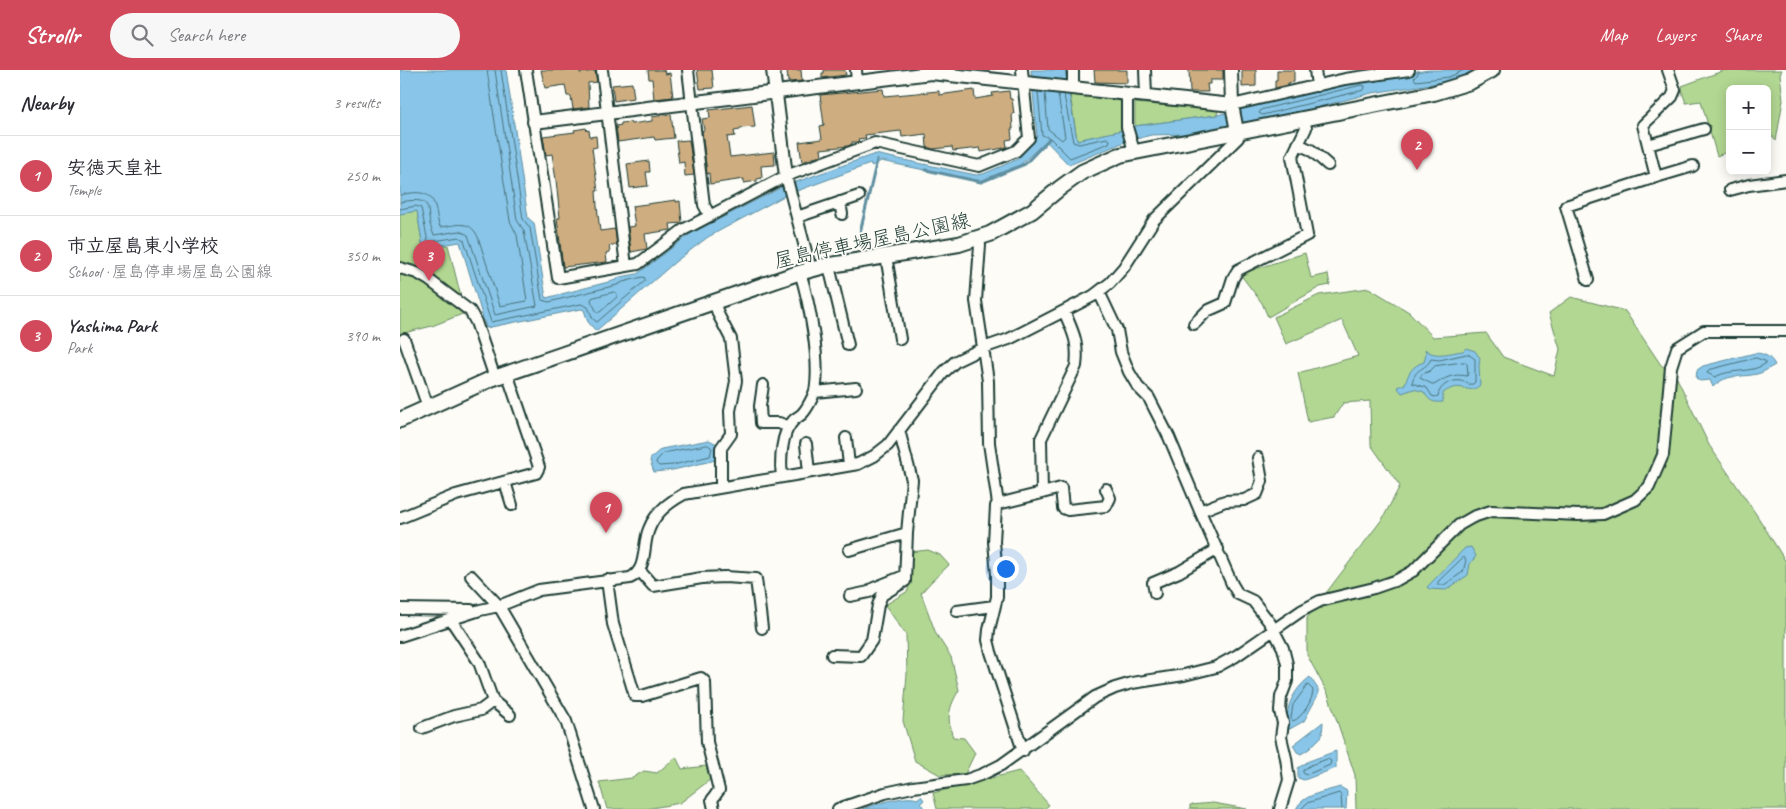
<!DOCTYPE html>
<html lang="en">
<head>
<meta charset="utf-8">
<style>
	body { margin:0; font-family:Caveat,"Klee One",sans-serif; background:#f7f7f7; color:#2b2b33 }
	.controls { position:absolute; right:15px; top:15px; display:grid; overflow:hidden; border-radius:8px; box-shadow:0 2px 12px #0003 }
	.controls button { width:45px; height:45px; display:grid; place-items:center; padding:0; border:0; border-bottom:1px solid #e1e1e2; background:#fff; color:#2b2b33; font:25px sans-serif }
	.you { position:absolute; left:605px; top:498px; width:18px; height:18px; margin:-12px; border:4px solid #fff; border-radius:50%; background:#1a73e8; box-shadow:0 0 0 8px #1a73e833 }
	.badge { display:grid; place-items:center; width:32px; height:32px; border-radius:50%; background:#d1495b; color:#fff; font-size:16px; font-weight:700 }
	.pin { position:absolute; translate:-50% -41px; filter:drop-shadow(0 1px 2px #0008) }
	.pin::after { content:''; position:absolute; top:26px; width:18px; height:15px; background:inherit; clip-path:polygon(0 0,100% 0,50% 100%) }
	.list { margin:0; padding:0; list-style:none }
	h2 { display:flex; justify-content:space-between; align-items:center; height:65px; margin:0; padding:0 20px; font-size:21px }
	h2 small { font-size:16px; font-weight:400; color:#7c7c81 }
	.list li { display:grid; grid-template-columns:32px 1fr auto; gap:15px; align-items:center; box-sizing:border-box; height:80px; padding:0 20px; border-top:1px solid #e1e1e2 }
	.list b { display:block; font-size:19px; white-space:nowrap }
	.list p { margin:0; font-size:16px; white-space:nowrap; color:#7c7c81 }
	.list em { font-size:16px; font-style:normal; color:#7c7c81 }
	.icon { flex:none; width:28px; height:28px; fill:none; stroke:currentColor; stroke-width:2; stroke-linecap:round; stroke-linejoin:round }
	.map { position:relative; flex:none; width:1386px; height:739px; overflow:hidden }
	header { display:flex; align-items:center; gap:30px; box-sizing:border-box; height:70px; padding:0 25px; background:#d1495b; color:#fff }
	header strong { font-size:24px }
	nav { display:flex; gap:28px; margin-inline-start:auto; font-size:18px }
	.search { width:350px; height:45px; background:#f7f7f7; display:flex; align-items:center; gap:12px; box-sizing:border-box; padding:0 18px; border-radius:28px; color:#7c7c81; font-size:19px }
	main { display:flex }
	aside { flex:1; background:#fff }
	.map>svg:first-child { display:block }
	.green { fill:#b2d792; stroke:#688a63 }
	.water { fill:#88c5e8; stroke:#5e8fa0 }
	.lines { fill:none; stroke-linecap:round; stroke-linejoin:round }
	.shore { stroke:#49737c; stroke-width:1 }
	.stream { stroke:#5e8fa0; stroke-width:3 }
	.building { fill:#cead81; stroke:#1f3d34 }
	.minor-casing { stroke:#1f3d34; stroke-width:14 }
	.tertiary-casing { stroke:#1f3d34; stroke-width:16 }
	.secondary-casing { stroke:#1f3d34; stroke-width:18 }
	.minor { stroke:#fdfcf7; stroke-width:10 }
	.tertiary { stroke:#fdfcf7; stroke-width:12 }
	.secondary { stroke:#fdfcf7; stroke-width:14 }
	.labels { text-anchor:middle; stroke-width:4; stroke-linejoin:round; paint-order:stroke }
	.street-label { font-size:20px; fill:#1f3d34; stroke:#fdfcf7 }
</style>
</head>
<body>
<header>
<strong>Strollr</strong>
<div class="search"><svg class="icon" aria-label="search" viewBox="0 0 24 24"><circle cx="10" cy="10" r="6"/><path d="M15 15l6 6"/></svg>Search here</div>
<nav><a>Map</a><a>Layers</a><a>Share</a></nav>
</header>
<main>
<aside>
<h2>Nearby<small>3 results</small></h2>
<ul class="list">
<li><span class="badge">1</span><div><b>安徳天皇社</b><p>Temple</p></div><em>250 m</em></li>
<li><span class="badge">2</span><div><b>市立屋島東小学校</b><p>School · 屋島停車場屋島公園線</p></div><em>350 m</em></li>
<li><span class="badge">3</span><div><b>Yashima Park</b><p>Park</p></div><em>390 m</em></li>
</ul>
</aside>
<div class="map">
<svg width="1386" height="739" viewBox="0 0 1386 739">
	<rect width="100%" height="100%" fill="#fdfcf7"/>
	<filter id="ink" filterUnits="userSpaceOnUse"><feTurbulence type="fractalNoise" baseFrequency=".02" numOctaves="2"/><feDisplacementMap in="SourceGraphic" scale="10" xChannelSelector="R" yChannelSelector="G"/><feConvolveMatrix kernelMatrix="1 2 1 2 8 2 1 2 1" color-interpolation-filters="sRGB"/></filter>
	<g filter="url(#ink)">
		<!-- green -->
		<path class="green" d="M1325,0H1382L1380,4L1383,30L1376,71L1370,63H1367V19H1330V85L1324,83L1317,86L1301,31L1286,33L1283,25L1282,16Z
			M670,24L722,31L723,60L677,70Z
			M735,33L818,40L817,45L735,56Z
			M17,140L23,178L48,175L65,243L32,256L0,264V144Z
			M905,183L911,208L928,204L930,215L920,217L868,247L862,233L840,204Z
			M969,218L1009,242L1033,267L1086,263L1103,287L1154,306L1160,279L1149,243L1171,227L1225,241L1261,295L1276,306L1309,375L1356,444L1386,492V739H956L955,705L928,624L907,585V548L983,448L1000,416L971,375L970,331L943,333L934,347L908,352L898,303L958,286L942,250L886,274L874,247L919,225Z
			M528,480L540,485L549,495L531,512L521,523L536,564L551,587L559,620C549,637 546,648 553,667L564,668L575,683L565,704L540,705L515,691L503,651L507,604L506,565L485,535L508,521L510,482Z
			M276,687L282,699L306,696L311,709L280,733L246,739H207L199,712L232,708L244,701L257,703Z
			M619,701L649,735L644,739H537L533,723Z
			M813,733L847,739H790V735Z"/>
		<!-- water -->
		<path class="water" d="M0,0H106L128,148L134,153L146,228L216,210L220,207L237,204L290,164L382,117L475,84L576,105L583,104L618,89L637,66L631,0H665L677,70L723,60L735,56L817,45L961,10L1029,0H1076L1051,11L972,23L896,43L826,58L788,64L751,65L722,73L669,95L646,71L620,95L583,110H573L481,91L472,96L470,94L386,125L308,167L275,192L196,261L188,252L184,240L181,239L86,258L60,172L23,178L17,141L0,144Z
			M1066,278L1075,281L1080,288L1079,296L1080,315C1067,327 1063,309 1043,323V332C1033,333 1029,331 1024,322L1014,319L1002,323L997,317L1005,314C1009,302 1012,296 1024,292L1026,283L1025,279C1035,289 1051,282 1063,281Z
			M1355,283C1364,283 1371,287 1375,295C1369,298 1363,303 1357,304C1340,308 1327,303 1313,317L1310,310L1300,311L1296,308L1297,300L1303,296Z
			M309,370L317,374L316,390L273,400L254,402L250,391L251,388L261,379Z
			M1071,477L1076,486L1070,494L1068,505L1046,520L1029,519L1027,517L1065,478Z
			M910,607L918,619V625L904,651L888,660C884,638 893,620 910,607Z
			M923,652L922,666L909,679L901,684L897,682L893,675Z
			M936,681V698L904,710L898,708V698L909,691Z
			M940,717L947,721L946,739H896C903,724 925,722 940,717Z
			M521,726L524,730L521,733L524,739H462C474,735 506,724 517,729Z"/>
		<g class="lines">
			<!-- shore -->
			<path class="shore" d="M1018,0V4L1014,8L1016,11L1049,7L1064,0
				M962,15L965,16L964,20L862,45L859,43L861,40Z
				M638,22L642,65L650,68L670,88L709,73L710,70L707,68L679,74L673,72L664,25
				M645,23L648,59L662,70L665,67L658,24
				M0,125C14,122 30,119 35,136C37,143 37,150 40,157C56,156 69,148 78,167L100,236L127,231L117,165L110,151L87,0
				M0,132C40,125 22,142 34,165L60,161L68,165L95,245L137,236L124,161L117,150L95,0
				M0,139L16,136L21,138L28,172L59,167L64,170L91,252L181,234L188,237L193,249L197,252L245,211V208L242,207L223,212L217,215L149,232L142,230L130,158L123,149L101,0
				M215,222L217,224V227L200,242H197L191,231L192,228Z
				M1068,284L1075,289V312L1073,314C1068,315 1066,312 1061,311C1051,309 1039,316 1038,326L1035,327L1032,326L1027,318L1012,313C1015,297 1025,301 1031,289L1039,290Z
				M1356,288L1365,291V294C1350,304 1331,298 1315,307L1307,303L1309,300Z
				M1065,292L1067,294L1068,304L1067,306C1053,303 1045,308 1034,315L1020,308L1022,304L1030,301L1035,296Z
				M308,375L312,378L310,386L273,395L259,396L256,393L257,390L264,383Z
				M1064,487L1066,490L1063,502L1044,515H1038V512Z
				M908,615L913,620C913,630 902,648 893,651L891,648L893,635Z
				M928,689L931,691L930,695L906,705L903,703V700L911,695Z
				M901,739L907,733L939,723L941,725L942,739"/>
			<!-- stream -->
			<path class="stream" d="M526,100L581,112L625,94L649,69
				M459,167L477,90"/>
		</g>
		<!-- building -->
		<path class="building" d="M141,0H180V3L195,1L197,12L188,13L189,37L173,39L171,26H167L165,15L145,18Z
			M248,0H264L265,4L270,3L273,27L254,29L252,9H249Z
			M297,0H312L314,18L300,19Z
			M387,0H401L402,11L388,12Z
			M424,0H445L446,5L422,8V3H424Z
			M694,0H727V13L695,12Z
			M789,0H823V10H810V14H807L808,22H790Z
			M842,0H856V16L842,17Z
			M877,0H894V12L888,13V15L875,18V10H877Z
			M232,13L234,28L214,31L212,15Z
			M483,19L484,26L539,21V25L574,20L575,29L593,26L592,23L609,21L610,29H612L614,44H612L613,59H611L612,69L606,70L607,77L604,78L581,82L580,78L553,81L552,77L533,79L527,77L526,64L502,67L501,61L465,65L466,68L458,69L459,72H452V74L448,76L421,79L422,85L402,92L399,72L422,69L420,56L424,55L420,25Z
			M352,35L355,57L340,58V60L334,61L335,66L327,67L330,87L374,82L375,95L361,96L362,108L357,109V111L344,113V109L310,114L309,103L307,104L302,61L304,60L302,49L310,48L309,40Z
			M271,44L274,68L255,70L254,67L218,72L216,56L221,55V53L230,52L231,54L252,51V47Z
			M186,58L187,61L189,60L190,67L196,66L197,77L192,78L198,121H196L197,136L200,161L215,159L217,175L209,176L210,182L206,183L207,192L163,197L157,148H160L156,110L152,84L146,85L143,66L175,62L174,60Z
			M289,70L294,105L285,106L284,92L279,93L276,71Z
			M249,91L250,102H246L248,116L230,118L227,94Z
			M276,130V132L280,131L282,153L270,154L271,160L245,164L247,179L231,182L228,157L235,156L232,136Z"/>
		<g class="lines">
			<defs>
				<path id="minor" d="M126,0L158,208L238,194L283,160L386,106L475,73L579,96L616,81L629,68L622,0
					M202,0L226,196
					M288,0L304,135L310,146
					M456,0L457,12
					M745,0L746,26
					M915,0L917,16
					M673,18V0
					M727,24V57L734,81
					M832,35L945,9L1009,0
					M898,74L911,80L928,95
					M1248,75L1304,59
					M386,106L411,200
					M1256,107L1293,96
					M1330,120L1349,115L1386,110
					M440,132L442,144
					M397,147L459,126
					M577,168L580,175L576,231L588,311L589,373L598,434
					M486,186L500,269
					M429,196L448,275
					M0,198L17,203L29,210L70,241L76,252L95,308
					M1188,210L1166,136L1256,107L1243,55L1272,27L1275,20L1268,0
					M699,222L717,260L721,282L729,302L738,317L749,328L769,367L800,441L825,431L844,430L857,424L862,411L858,388
					M314,232L319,246L331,269L336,311L330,341L331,364L321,378V417
					M794,254L807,241L825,233L833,208L838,200L907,165L892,87L906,58L904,48
					M4,269L28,337
					M363,315L360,336L361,353H379L389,357
					M415,322L456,318
					M446,368L449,395
					M406,374L409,402
					M382,407C380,391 381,363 393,351C395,348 399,347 402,344C407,339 413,327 415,321C421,291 409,231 400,202
					M105,412L112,435
					M642,423L661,418L663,438L668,440L706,436L710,428L706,419
					M800,441L832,514L838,524L853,531L870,553L883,578L887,594V611L881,627L880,641L883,653L881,667L886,688L889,710L880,739
					M0,448L56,425L136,403L139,397L107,303
					M449,480L507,463
					M240,501L253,516L302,508L325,507L356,509L362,558
					M71,506L99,536L166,651L194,739
					M207,510L213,554L235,626H242L301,608L305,612L307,672L319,720L312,730L314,739
					M755,523L753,513L779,502L818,479
					M450,526L469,522L474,518L504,506
					M0,539L71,540
					M557,541L594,536
					M51,550L79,592L93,631L110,645
					M0,566L80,540L99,536L139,520L230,508C248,500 242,475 249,459C255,443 269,432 284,424L458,394L474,386L488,375L544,302L556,291L583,278L609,269L664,241L693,226L710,213L724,197L754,150L838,68L837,61
					M432,585L461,586L472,570L478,535L482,525L505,511L507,463L512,410L499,360
					M22,658L54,646L81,640L93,631
					M623,681L591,582L588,570L589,560L597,527V504L594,472L596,436L598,434L642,423L641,369L676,296C679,272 673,262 664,241
					M438,739L485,723L513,717L566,710L583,704L601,695L695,627L715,618L732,613L784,605L816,597L836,586L901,541L920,531L974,518L997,510L1013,501L1059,455L1073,447L1091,441L1178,445L1203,444L1235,430L1249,417L1263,385L1271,297L1277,278L1304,261H1386"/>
				<path id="tertiary" d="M373,0L386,106
					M831,0L832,35L837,61
					M134,52L531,3L832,35"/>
				<path id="secondary" d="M0,350L91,309L395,204L425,196L559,174L590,164L632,141L660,118L682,102L720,85L1034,23L1070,12L1092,0"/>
			</defs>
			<!-- minor casing -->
			<use href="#minor" class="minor-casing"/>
			<!-- tertiary casing -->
			<use href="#tertiary" class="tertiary-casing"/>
			<!-- secondary casing -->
			<use href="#secondary" class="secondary-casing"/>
			<!-- minor -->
			<use href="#minor" class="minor"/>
			<!-- tertiary -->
			<use href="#tertiary" class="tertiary"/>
			<!-- secondary -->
			<use href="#secondary" class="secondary"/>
		</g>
	</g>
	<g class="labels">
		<!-- street labels -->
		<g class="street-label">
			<text transform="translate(472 170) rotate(-12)" y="7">屋島停車場屋島公園線</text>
		</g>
	</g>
</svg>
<div class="controls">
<button>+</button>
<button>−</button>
</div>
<div class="you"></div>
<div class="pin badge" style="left:206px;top:463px">1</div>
<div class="pin badge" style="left:1017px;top:100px">2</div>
<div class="pin badge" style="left:29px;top:211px">3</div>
</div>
</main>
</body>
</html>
